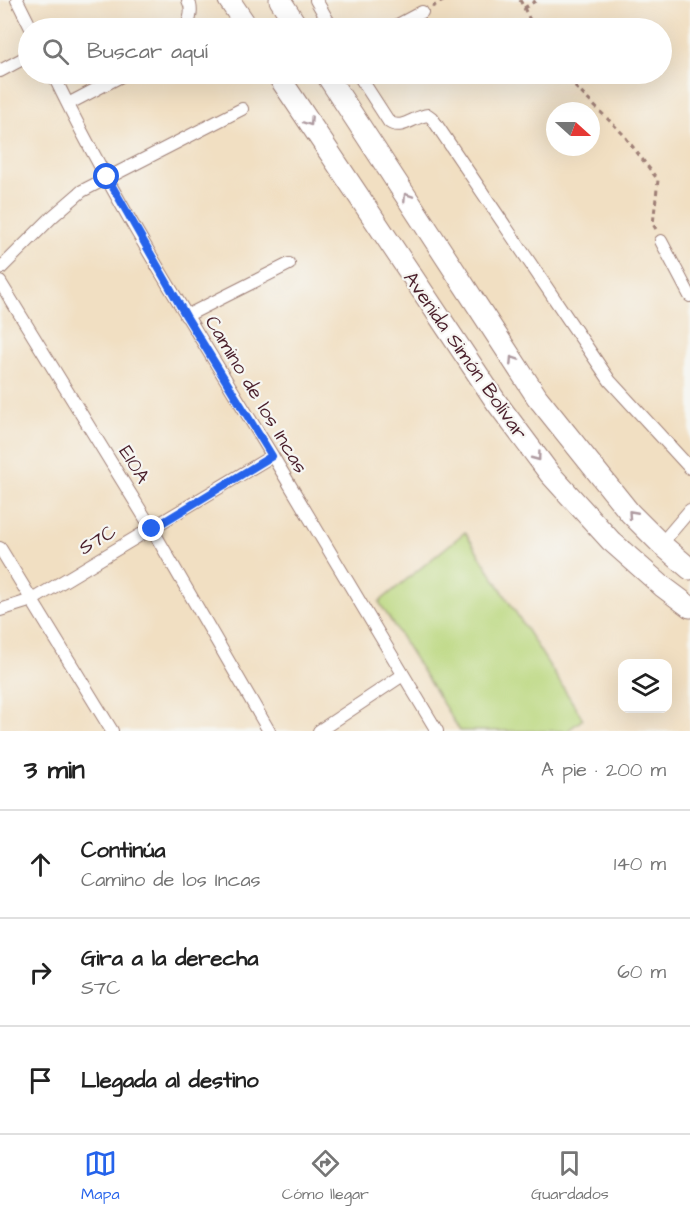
<!DOCTYPE html>
<html lang="es">
<head>
<meta charset="utf-8">
<style>
	body { margin:0; font-family:"Architects Daughter",sans-serif; background:#f2f2f2; color:#222 }
	.controls { position:absolute; right:18px; bottom:18px; display:grid; overflow:hidden; border-radius:12px; box-shadow:0 6px 24px #0002 }
	.controls button { width:54px; height:54px; display:grid; place-items:center; padding:0; border:0; border-bottom:2px solid #e0e0e0; background:#fff; color:#222; font:30px sans-serif }
	.compass { position:absolute; left:546px; top:102px; width:54px; height:54px; border-radius:50%; background:#fff; box-shadow:0 6px 24px #0002; rotate:111deg }
	.stop { position:absolute; width:18px; height:18px; margin:-14px; border:4px solid #2563eb; border-radius:50%; background:#fff }
	.stop.end { background:#2563eb; border-color:#fff; box-shadow:0 2px 6px #0008 }
	.list { margin:0; padding:0; list-style:none }
	h2 { display:flex; justify-content:space-between; align-items:center; height:78px; margin:0; padding:0 24px; font-size:26px }
	h2 small { font-size:20px; font-weight:400; color:#767676 }
	.list li { display:grid; grid-template-columns:39px 1fr auto; gap:18px; align-items:center; box-sizing:border-box; height:108px; padding:0 24px; border-top:2px solid #e0e0e0 }
	.list b { display:block; font-size:22px; white-space:nowrap }
	.list p { margin:0; font-size:20px; white-space:nowrap; color:#767676 }
	.list em { font-size:20px; font-style:normal; color:#767676 }
	.icon { flex:none; width:33px; height:33px; fill:none; stroke:currentColor; stroke-width:2; stroke-linecap:round; stroke-linejoin:round }
	.map { position:relative; flex:none; width:690px; height:731px; overflow:hidden }
	.search { position:absolute; background:#fff; box-shadow:0 6px 24px #0002; left:18px; right:18px; top:18px; height:66px; display:flex; align-items:center; gap:15px; box-sizing:border-box; padding:0 21px; border-radius:33px; color:#767676; font-size:22px }
	.sheet { height:402px; background:#fff }
	nav { display:flex; justify-content:space-around; align-items:center; box-sizing:border-box; height:84px; border-top:2px solid #e0e0e0; background:#fff; font-size:16px; color:#767676 }
	nav a { display:grid; justify-items:center; gap:3px }
	nav .on { color:#2563eb }
	.map>svg:first-child { display:block }
	.pitch { fill:#bad77d; stroke:#827b54; stroke-width:1.5 }
	.lines { fill:none; stroke-linecap:round; stroke-linejoin:round }
	.street-casing { stroke:#9e7f76; stroke-width:14 }
	.highway-casing { stroke:#9e7f76; stroke-width:23 }
	.path { stroke:#9e7f76; stroke-width:3; stroke-dasharray:4.5 4.5; stroke-linecap:butt }
	.street { stroke:#fff; stroke-width:12 }
	.highway { stroke:#fff; stroke-width:21 }
	.oneway { stroke:#ae9aa0 }
	.route { stroke:#2563eb; stroke-width:8 }
	.labels { text-anchor:middle; stroke-width:4.5; stroke-linejoin:round; paint-order:stroke }
	.street-label { font-size:20px; fill:#4a1f2b; stroke:#f6f6f2 }
</style>
</head>
<body>
<div class="map">
<svg width="690" height="731" viewBox="0 0 690 731">
	<rect width="100%" height="100%" fill="#f6f6f2"/>
	<filter id="ink" filterUnits="userSpaceOnUse"><feTurbulence type="fractalNoise" baseFrequency=".0167" numOctaves="2"/><feDisplacementMap in="SourceGraphic" scale="12" xChannelSelector="R" yChannelSelector="G"/><feConvolveMatrix kernelMatrix="1 2 1 2 8 2 1 2 1" color-interpolation-filters="sRGB"/></filter>
	<filter id="wash" filterUnits="userSpaceOnUse"><feTurbulence type="fractalNoise" baseFrequency=".008" numOctaves="4" result="noise"/><feDisplacementMap in="SourceGraphic" scale="24" xChannelSelector="R" yChannelSelector="G"/><feGaussianBlur stdDeviation="1.35" result="paint"/><feColorMatrix in="noise" values="0 0 0 0 0 0 0 0 0 0 0 0 0 0 0 0 0 1.4 0 .05"/><feComposite in="paint" operator="in"/></filter>
	<g filter="url(#wash)">
		<rect width="100%" height="100%" fill="#f1dfc2"/>
		<!-- pitch -->
		<path class="pitch" d="M465,532L583,719L567,731H460L379,602Z"/>
	</g>
	<g filter="url(#ink)">
		<g class="lines">
			<defs>
				<path id="street" d="M17,0L31,28
					M316,0L332,28
					M186,28C190,20 193,9 188,0
					M392,28L422,12
					M0,71L28,56
					M53,74C116,206 196,330 272,455C327,546 381,639 437,731
					M358,74L389,122C402,131 414,116 428,115L432,118L610,381L690,468
					M68,104L125,74
					M661,241L690,296
					M0,269L52,217L82,191L242,109
					M0,282L152,529L269,731
					M186,316L289,264
					M661,544L690,510
					M0,548L112,731
					M0,610L32,600L272,456
					M319,731L403,675"/>
				<path id="highway" d="M229,0L248,28
					M280,0L298,28
					M277,74L497,403L550,474L611,541L662,586L690,607
					M326,74L537,397L630,513L661,544L690,569"/>
			</defs>
			<!-- street casing -->
			<use href="#street" class="street-casing"/>
			<!-- highway casing -->
			<use href="#highway" class="highway-casing"/>
			<!-- path -->
			<path class="path" d="M520,0L524,8L537,0
				M432,7L445,0
				M524,8L534,28
				M562,74L623,134L658,180L653,224L657,231"/>
			<!-- street -->
			<use href="#street" class="street"/>
			<!-- highway -->
			<use href="#highway" class="highway"/>
		</g>
		<!-- one-way arrows -->
		<defs><path id="oneway-chevron" d="M-2-3.5L2.5 0L-2 3.5" fill="none" stroke-width="1.6" stroke-linecap="round" stroke-linejoin="round" transform="scale(1.5)"/></defs>
		<g class="oneway">
			<use href="#oneway-chevron" transform="translate(309 122) rotate(56)"/>
			<use href="#oneway-chevron" transform="translate(407 197) rotate(-123)"/>
			<use href="#oneway-chevron" transform="translate(513 360) rotate(-123)"/>
			<use href="#oneway-chevron" transform="translate(537 457) rotate(53)"/>
			<use href="#oneway-chevron" transform="translate(632 514) rotate(-132)"/>
		</g>
	</g>
	<g class="lines" filter="url(#ink)">
		<!-- route -->
		<path class="route" d="M107,177L186,316L272,456L152,529"/>
	</g>
	<g class="labels">
		<!-- street labels -->
		<g class="street-label">
			<text transform="translate(466 355) rotate(55)" y="7">Avenida Simón Bolívar</text>
			<text transform="translate(257 394) rotate(59)" y="7">Camino de los Incas</text>
			<text transform="translate(135 464) rotate(58)" y="7">E10A</text>
			<text transform="translate(97 539) rotate(-30)" y="7">S7C</text>
		</g>
	</g>
</svg>
<div class="controls">
<button><svg class="icon" aria-label="layers" viewBox="0 0 24 24"><path d="M12 4l9 5-9 5-9-5zM3 14l9 5 9-5"/></svg></button>
</div>
<svg class="compass" viewBox="-18 -18 36 36"><path d="M0-13l5 13h-10z" fill="#e53935"/><path d="M0 13l5-13h-10z" fill="#767676"/></svg>
<div class="stop" style="left:107px;top:177px"></div>
<div class="stop end" style="left:152px;top:529px"></div>
<div class="search"><svg class="icon" aria-label="search" viewBox="0 0 24 24"><circle cx="10" cy="10" r="6"/><path d="M15 15l6 6"/></svg>Buscar aquí</div>
</div>
<section class="sheet">
<h2>3 min<small>A pie · 200 m</small></h2>
<ul class="list">
<li><svg class="icon" aria-label="ahead" viewBox="0 0 24 24"><path d="M12 20V5M6 11l6-6 6 6"/></svg><div><b>Continúa</b><p>Camino de los Incas</p></div><em>140 m</em></li>
<li><svg class="icon" aria-label="right" viewBox="0 0 24 24"><path d="M7 20v-9h11M14 6l5 5-5 5"/></svg><div><b>Gira a la derecha</b><p>S7C</p></div><em>60 m</em></li>
<li><svg class="icon" aria-label="arrive" viewBox="0 0 24 24"><path d="M6 21V4h12l-3 4 3 4H6"/></svg><div><b>Llegada al destino</b></div></li>
</ul>
</section>
<nav>
<a class="on"><svg class="icon" aria-label="map" viewBox="0 0 24 24"><path d="M3 6l6-2 6 2 6-2v14l-6 2-6-2-6 2zM9 4v14M15 6v14"/></svg>Mapa</a>
<a><svg class="icon" aria-label="directions" viewBox="0 0 24 24"><path d="M12 3l9 9-9 9-9-9zM9 14v-3h6M13 9l2 2-2 2"/></svg>Cómo llegar</a>
<a><svg class="icon" aria-label="saved" viewBox="0 0 24 24"><path d="M7 4h10v16l-5-4-5 4z"/></svg>Guardados</a>
</nav>
</body>
</html>
